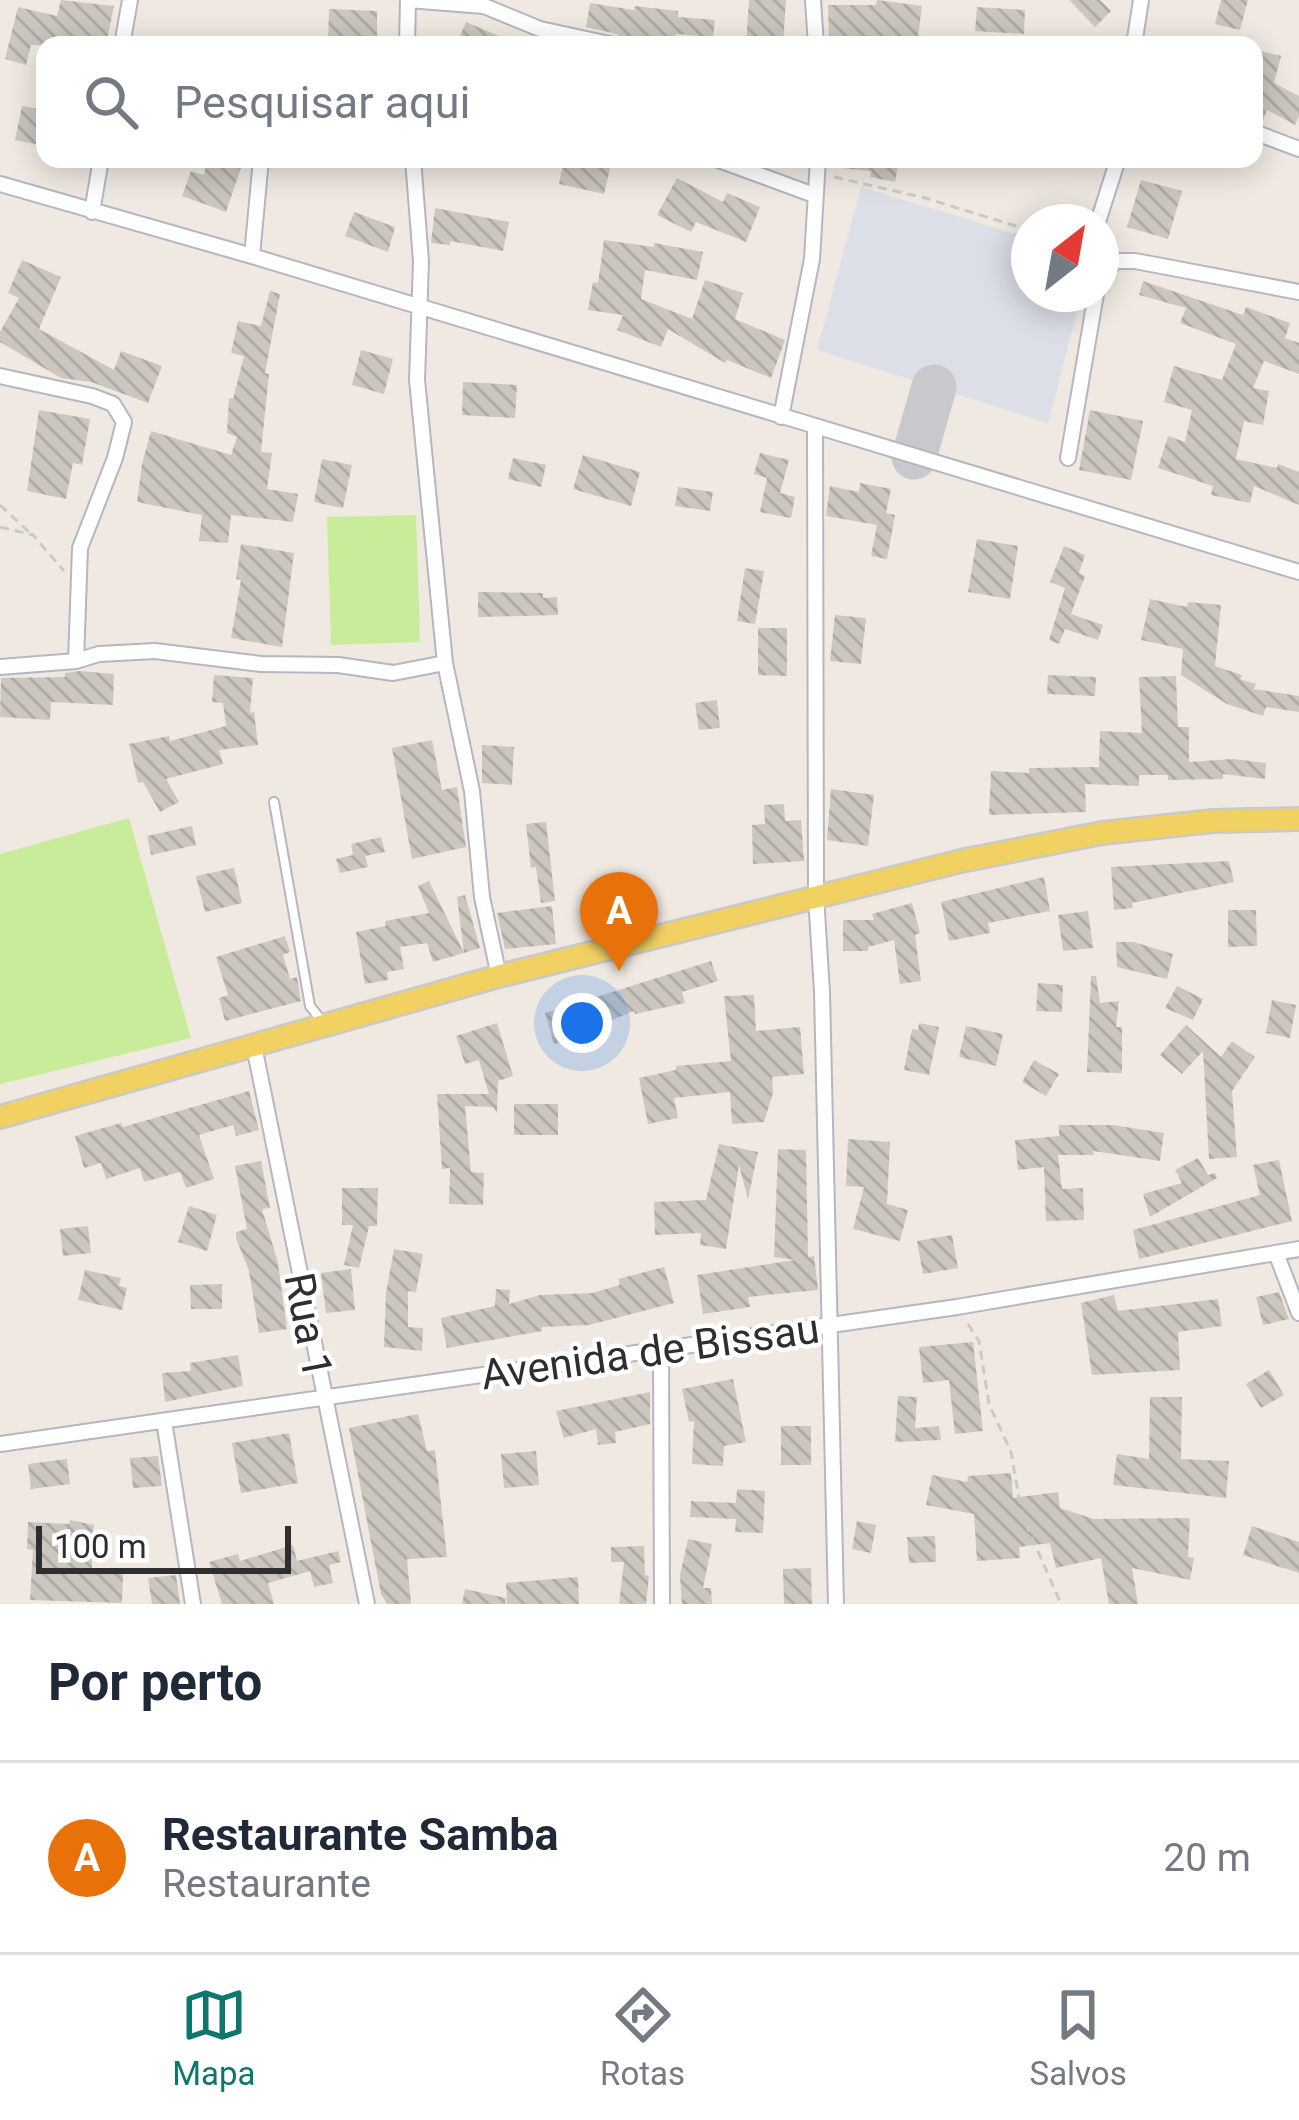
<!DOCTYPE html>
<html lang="pt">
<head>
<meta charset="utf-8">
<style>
	body { margin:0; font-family:Roboto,sans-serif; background:#f6f6f7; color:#1f2937 }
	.compass { position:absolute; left:1011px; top:204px; width:108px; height:108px; border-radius:50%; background:#fff; box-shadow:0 6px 30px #0003; rotate:31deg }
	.scale { position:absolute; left:36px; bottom:30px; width:255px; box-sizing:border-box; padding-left:12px; border:6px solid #2e2e2e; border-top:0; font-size:33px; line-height:42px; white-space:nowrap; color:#2e2e2e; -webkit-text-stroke:9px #fff; paint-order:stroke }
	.you { position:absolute; left:582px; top:1023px; width:42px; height:42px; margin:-30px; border:9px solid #fff; border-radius:50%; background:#1a73e8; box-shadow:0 0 0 18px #1a73e833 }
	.badge { display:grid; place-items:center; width:78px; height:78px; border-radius:50%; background:#0f766e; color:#fff; font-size:39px; font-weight:700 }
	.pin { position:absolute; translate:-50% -99px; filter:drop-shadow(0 3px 6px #0008) }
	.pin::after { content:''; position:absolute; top:63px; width:42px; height:36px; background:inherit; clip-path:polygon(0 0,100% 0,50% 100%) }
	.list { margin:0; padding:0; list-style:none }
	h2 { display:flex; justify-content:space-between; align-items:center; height:156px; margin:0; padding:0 48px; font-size:51px }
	h2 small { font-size:39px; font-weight:400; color:#747a83 }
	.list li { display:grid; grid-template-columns:78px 1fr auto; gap:36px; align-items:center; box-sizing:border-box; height:192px; padding:0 48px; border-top:3px solid #e0e1e3 }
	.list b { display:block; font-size:45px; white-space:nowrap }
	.list p { margin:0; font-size:39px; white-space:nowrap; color:#747a83 }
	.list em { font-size:39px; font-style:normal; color:#747a83 }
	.icon { flex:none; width:66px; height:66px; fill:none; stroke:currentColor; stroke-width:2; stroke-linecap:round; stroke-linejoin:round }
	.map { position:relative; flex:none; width:1299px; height:1604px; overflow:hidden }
	.search { position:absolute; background:#fff; box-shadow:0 6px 30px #0003; left:36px; right:36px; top:36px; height:132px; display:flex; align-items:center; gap:30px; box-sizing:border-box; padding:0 42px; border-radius:24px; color:#747a83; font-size:45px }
	.sheet { height:348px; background:#fff }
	nav { display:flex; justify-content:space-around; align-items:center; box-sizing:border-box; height:168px; border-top:3px solid #e0e1e3; background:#fff; font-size:33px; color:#747a83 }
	nav a { display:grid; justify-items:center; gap:6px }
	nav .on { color:#0f766e }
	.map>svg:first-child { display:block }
	.airport { fill:#dcdee8 }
	.pitch { fill:#c9ec9a }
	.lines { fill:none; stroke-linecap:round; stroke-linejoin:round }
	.taxiway { stroke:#c9c8cc; stroke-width:45 }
	.building { fill:url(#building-back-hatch) }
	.lane-casing { stroke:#b4b7c1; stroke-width:12 }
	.street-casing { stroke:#b4b7c1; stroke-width:18 }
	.primary-casing { stroke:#c9c9c9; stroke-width:26 }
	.path { stroke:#c9c9c9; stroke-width:3; stroke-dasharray:9 6; stroke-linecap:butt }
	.lane { stroke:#fff; stroke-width:8 }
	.street { stroke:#fff; stroke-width:14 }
	.primary { stroke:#f2d163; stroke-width:21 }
	.labels { text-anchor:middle; stroke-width:9; stroke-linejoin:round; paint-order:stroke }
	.street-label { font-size:42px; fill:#2e2e2e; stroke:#fff }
</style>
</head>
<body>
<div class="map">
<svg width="1299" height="1604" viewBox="0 0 1299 1604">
	<defs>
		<pattern id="building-back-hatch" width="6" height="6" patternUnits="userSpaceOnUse" patternTransform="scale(3)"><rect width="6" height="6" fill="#cbc7bf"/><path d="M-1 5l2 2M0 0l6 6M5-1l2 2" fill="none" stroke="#afaba4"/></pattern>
	</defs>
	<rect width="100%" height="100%" fill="#efe9e1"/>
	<!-- airport -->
	<path class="airport" d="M861,187L1029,238V294H1082L1048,423L817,350Z"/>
	<!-- pitch -->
	<path class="pitch" d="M416,515L420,642L331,645L327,517Z
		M129,818L191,1038L0,1084V854Z"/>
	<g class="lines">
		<!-- taxiway -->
		<path class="taxiway" d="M914,457L934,387"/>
	</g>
	<!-- building -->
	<path class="building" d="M61,0L114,6L106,45H31L26,65L5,59L18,7L57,16Z
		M749,0H786L783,45H746Z
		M877,0L922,6L917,45L862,39V45H829L828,5H876Z
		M1069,0H1100L1111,11L1095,27Z
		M1221,0H1248L1240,30L1215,24Z
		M590,3L634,10L635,6L678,11V17L715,20L713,37L676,34L674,45H625L617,34L586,27Z
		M977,7L1025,10L1024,34L975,31Z
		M329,9L377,11V45H328Z
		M466,22L520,45H456Z
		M1254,49L1281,56L1274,83L1299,96V116L1295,125L1267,110L1262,123L1254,121Z
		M22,106L45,110V146L15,140Z
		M207,159H244L226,212L182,196L191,171L204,175Z
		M564,159L611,164L604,194L559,184Z
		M842,159H899L895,182L870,177L871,171L841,168Z
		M677,178L723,202L727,193L760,207L746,242L696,222L691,232L657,215Z
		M1141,180L1182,191L1168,239L1127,227Z
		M435,208L509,222L503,251L450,241V245L431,243Z
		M354,212L395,227L388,252L345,236Z
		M604,240L654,247V243L703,252L697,280L645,270L641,299L692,319L705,280L743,293L735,319L785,340L771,378L727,360L725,363L668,329L661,347L617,330L623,315L588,310L593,282L598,283Z
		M22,260L61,277L39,329L114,370L121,351L162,366L148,403L91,382L61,378L0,342V332L19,298L8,293Z
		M1143,281L1243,315L1246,307L1290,323L1285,338L1299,343V374L1264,361L1253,388L1269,391L1263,425L1244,421L1236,459L1277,468L1278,464L1299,472V505L1254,486L1250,503L1211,495L1213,486L1158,468L1168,436L1185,442L1192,410L1164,402L1174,366L1222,380L1236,344L1180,323L1186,308L1139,295Z
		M270,291L280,294L265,373L269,374L261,452L272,453L267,489L298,494L293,522L231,515L228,543L199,541L202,515L137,502L142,464L151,431L231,455L237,437L227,433L229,398L233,399L244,356L231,353L238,321L261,326Z
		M361,350L393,359L384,394L352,385Z
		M463,382L517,385L515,418L462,415Z
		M39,410L90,419L82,465L73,463L66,499L27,491Z
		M1090,410L1143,421L1131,480L1079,470Z
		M760,453L789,460L780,493L795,497L791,518L760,512L767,478L754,474Z
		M583,455L640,472L631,506L573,489Z
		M513,458L546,465L541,487L508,479Z
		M322,459L352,465L343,508L314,502Z
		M860,483L891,489L886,513L895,515L887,559L871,556L877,525L826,516L830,486L859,492Z
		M678,487L713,492L710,511L675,506Z
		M977,539L1018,546L1010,599L968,592Z
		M241,544L294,553L282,647L231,638L241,580L236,579Z
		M1064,546L1085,555L1079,573L1085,576L1071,614L1103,625L1098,640L1065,629L1059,644L1049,640L1065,588L1050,582Z
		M745,568L764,571L755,624L737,621Z
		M478,592L543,593V598L557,597L558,615L478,617Z
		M1150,599L1187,607L1188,602L1221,605L1215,666L1242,675L1240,679L1256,684L1254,689L1299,696V712L1266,707L1263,716L1227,704L1181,675L1183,649L1141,640Z
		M835,615L866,618L861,664L830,661Z
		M758,628H787V676L758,675Z
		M80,671L114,674L113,705L51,702L50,720L0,717L1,678L65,677V673Z
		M214,675L253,678L250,713L254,712L258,745L219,750L223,764L166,779L179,802L160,812L143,782L138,783L129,744L169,736L170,741L226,726L223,703L212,702Z
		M1048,675L1096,677L1095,696L1047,694Z
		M1176,676L1178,727H1189V762L1233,759L1266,763L1265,779L1223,774V779L1168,780V775H1139V786L1085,784L1086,812L989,815L991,771L1029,773V768L1099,767L1100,731L1142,733L1139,677Z
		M717,700L720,728L699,730L695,703Z
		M432,740L442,790L457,787L466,847L412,859L392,748Z
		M482,745L514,747L512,785L482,783Z
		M831,789L874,795L868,846L827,840Z
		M784,804L785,821L801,820L804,861L753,864L752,825L765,824L764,805Z
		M546,822L555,901L541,903L536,867L531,868L526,824Z
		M192,826L196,845L151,855L147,836Z
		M381,837L385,852L365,856L368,867L340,873L336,859L353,855L351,844Z
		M1229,861L1234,882L1132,903L1133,908L1114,910L1111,867Z
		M234,868L242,903L205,912L196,876Z
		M1044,877L1050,911L988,923L990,933L949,941L941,902Z
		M429,881L464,953L433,962L427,943L400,947L404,969L387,972L388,980L365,984L356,932L386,926L385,921L429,913L418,886Z
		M465,895L480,948L464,953L457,897Z
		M912,903L920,933L915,935L921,981L900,984L894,940L868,947V951H843V920H874L872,914Z
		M552,906L556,944L505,949L497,913Z
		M1228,910H1256L1257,946L1228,947Z
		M1088,911L1093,948L1063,951L1058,915Z
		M285,936L290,952L283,955L290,979L297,977L301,1001L225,1021L219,998L228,995L216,957Z
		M1116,942H1134L1173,954L1167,979L1117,967Z
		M711,961L718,981L682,992L685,1003L635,1014L634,1011L595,1027L596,1031L554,1044L545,1013Z
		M1091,976H1096L1100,1003L1119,1001L1116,1027H1122V1073L1087,1072Z
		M1038,983L1063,985L1062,1012L1036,1011Z
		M1177,986L1203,999L1193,1020L1165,1008Z
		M754,995L756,1031L800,1027L804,1074L772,1077L773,1093L764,1122L732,1124L730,1092L674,1098L678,1118L648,1124L639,1078L676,1070V1066L731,1061L724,996Z
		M1272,1000L1296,1005L1290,1038L1266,1033Z
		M497,1023L513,1076L498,1081L497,1113L493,1107L465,1106L471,1172L484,1173L483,1205L449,1204L450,1168L442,1169L437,1094H489L479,1060L465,1064L456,1036Z
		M919,1023L939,1027L929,1075L904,1070L912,1029L918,1030Z
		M1186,1025L1221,1057L1232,1041L1255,1057L1232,1091L1237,1157L1209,1159L1203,1051L1182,1074L1160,1055Z
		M966,1026L1003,1034L996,1066L959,1057Z
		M1034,1060L1059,1074L1046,1096L1022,1082Z
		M249,1091L259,1130L236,1136L233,1125L199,1135L214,1179L186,1188L180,1172L144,1182L140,1168L106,1179L101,1163L84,1168L75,1136L121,1123L123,1127Z
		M514,1104H558V1135H514Z
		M1059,1125H1113L1164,1133L1160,1161L1093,1151L1094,1155H1058L1062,1189L1083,1188L1084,1220L1046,1221L1044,1167L1018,1170L1015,1140L1059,1136Z
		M848,1139L890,1142L887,1204L908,1210L900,1241L853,1229L864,1187L846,1186Z
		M719,1144L758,1152L748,1199L739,1165L726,1249L700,1245L701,1233L655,1235L654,1202L706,1200Z
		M778,1149L806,1150L808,1257L814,1256L818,1290L748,1297L750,1307L703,1314L697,1275L795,1260L774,1257Z
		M1198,1158L1208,1175L1215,1173L1217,1178L1150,1217L1143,1194L1182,1183L1175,1170Z
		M1279,1160L1292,1221L1139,1259L1133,1230L1260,1195L1253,1165Z
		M261,1161L270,1208L262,1209L278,1263L287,1329L259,1333L249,1271L236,1238V1232L247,1229L235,1166Z
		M342,1188H378L377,1226H369L359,1268L344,1265L353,1225H342Z
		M189,1206L217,1215L207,1251L178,1242Z
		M88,1226L91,1253L63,1256L60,1229Z
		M952,1235L958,1268L923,1274L917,1241Z
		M394,1249L423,1254L416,1292L408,1291V1327L423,1328L422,1351L384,1347L386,1293Z
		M664,1267L674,1303L589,1325L542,1327V1331L447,1348L441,1318L495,1306L496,1289L510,1290L509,1304L540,1295L592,1293L620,1285L618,1279Z
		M351,1269L355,1310L326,1313L321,1273Z
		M85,1270L121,1278L119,1286L127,1288L122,1310L78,1300Z
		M222,1284V1309H191L190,1285Z
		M1279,1292L1289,1319L1263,1325L1256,1297Z
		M1114,1295L1118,1311L1218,1299L1222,1326L1178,1332L1180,1370L1092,1375L1081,1303Z
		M973,1342L983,1431L955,1434L949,1380L923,1383L919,1347Z
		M238,1355L243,1386L165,1402L162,1373L191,1371L190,1363Z
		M1269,1370L1284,1395L1261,1408L1246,1384Z
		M733,1379L746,1442L724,1446L723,1466L692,1464L694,1421L689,1422L682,1389Z
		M650,1392V1424L615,1432L616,1443L598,1445L596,1429L564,1438L556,1411Z
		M898,1396L917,1397L915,1428L939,1426L941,1440L895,1442Z
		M1150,1397H1182L1181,1459L1229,1461L1226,1498L1113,1485L1117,1454L1149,1459Z
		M418,1414L427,1451L435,1450L447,1557L407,1559L411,1604H387L381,1594L349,1428Z
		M781,1426H811V1465H781Z
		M289,1433L298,1483L241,1493L232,1443Z
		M536,1451L539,1485L504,1488L501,1454Z
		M158,1456L162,1486L133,1488L130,1458Z
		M67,1459L70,1484L31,1489L28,1464Z
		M1011,1473L1013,1498L1058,1492L1060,1508L1094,1519L1190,1518L1188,1557L1194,1558L1190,1580L1132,1568L1138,1604H1109L1101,1558L1056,1568L1050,1543L1019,1547L1020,1558L977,1561L974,1514L926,1505L932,1475L967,1482L968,1476Z
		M737,1489L765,1491L763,1533L735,1532L736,1519L690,1517L691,1501L736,1503Z
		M70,1520L94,1525L89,1554H92V1572L123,1574L122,1603L30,1600L33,1550L27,1549L28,1522L69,1524Z
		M857,1521L876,1525L871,1553L852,1549Z
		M1252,1526L1299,1542V1573L1243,1555Z
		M935,1536L936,1562L909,1563L907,1537Z
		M688,1539L712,1544L703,1588H711L712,1604H682L680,1575Z
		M293,1545L297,1561L338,1551L341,1562L329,1565L333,1583L314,1587L310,1571L268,1583L274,1604H222L209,1562L238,1554L240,1561Z
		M644,1546L645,1575L649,1576L646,1604H619L624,1562H611V1547Z
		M811,1568L812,1604H784L783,1569Z
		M176,1575L180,1604H152L148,1578Z
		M578,1577L579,1604H507L506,1583Z
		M465,1589L506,1598L505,1604H462Z"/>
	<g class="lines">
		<defs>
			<path id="lane" d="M274,802L310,1006L322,1021"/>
			<path id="street" d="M408,0L484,6L540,29L614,45
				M813,0L816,45
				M122,45L130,0
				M407,45L408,0
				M1134,45L1141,0
				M1254,132L1299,149
				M413,159L421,261L417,380L445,663L472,791L482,897L499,976
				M716,159L814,195
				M0,184L252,256L1299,572
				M92,212L101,159
				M1098,222L1118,159
				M252,256L261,159
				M1101,275L1116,261H1135L1299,292
				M0,376L92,396L113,404L124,422L115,458L80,548L76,661
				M781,417L812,259L818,159
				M815,427L816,896L822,992L836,1604
				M1068,458L1096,294
				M0,667L76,661L99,654L155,651L261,664L338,665L393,673L445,663
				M254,1046L367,1604
				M1276,1253L1299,1313
				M661,1350L662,1604
				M164,1421L193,1604
				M0,1444L957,1307L1299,1249"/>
			<path id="primary" d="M0,1117L499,976L961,861L1102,833L1213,821L1299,819"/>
		</defs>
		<!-- lane casing -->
		<use href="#lane" class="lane-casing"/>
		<!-- street casing -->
		<use href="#street" class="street-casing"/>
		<!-- primary casing -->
		<use href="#primary" class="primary-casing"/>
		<!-- path -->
		<path class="path" d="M834,177L925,198L1029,230
			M0,505L31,534
			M0,527L33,535L64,571
			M968,1324L979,1341L989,1404L1011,1452L1022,1515L1061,1604"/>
		<!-- lane -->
		<use href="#lane" class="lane"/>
		<!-- street -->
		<use href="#street" class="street"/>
		<!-- primary -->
		<use href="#primary" class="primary"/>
	</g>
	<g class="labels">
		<!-- street labels -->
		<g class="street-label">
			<text transform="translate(309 1325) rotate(79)" y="15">Rua 1</text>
			<text transform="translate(650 1351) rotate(-8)" y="15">Avenida de Bissau</text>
		</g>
	</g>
</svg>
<svg class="compass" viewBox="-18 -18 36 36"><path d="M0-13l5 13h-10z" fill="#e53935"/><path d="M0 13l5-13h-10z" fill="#747a83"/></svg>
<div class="scale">100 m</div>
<div class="you"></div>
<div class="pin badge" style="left:619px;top:971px;background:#e8710a">A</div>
<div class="search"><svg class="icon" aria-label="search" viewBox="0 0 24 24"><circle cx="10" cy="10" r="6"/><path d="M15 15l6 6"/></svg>Pesquisar aqui</div>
</div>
<section class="sheet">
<h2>Por perto<small></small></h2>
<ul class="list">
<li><span class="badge" style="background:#e8710a">A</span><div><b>Restaurante Samba</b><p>Restaurante</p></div><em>20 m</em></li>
</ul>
</section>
<nav>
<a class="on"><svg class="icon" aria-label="map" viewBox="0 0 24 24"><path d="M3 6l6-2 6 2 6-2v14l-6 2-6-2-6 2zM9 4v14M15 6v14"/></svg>Mapa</a>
<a><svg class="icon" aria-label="directions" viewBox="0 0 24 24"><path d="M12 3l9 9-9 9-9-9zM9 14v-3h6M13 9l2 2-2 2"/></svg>Rotas</a>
<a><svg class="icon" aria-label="saved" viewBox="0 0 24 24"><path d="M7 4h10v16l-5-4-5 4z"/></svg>Salvos</a>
</nav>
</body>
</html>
